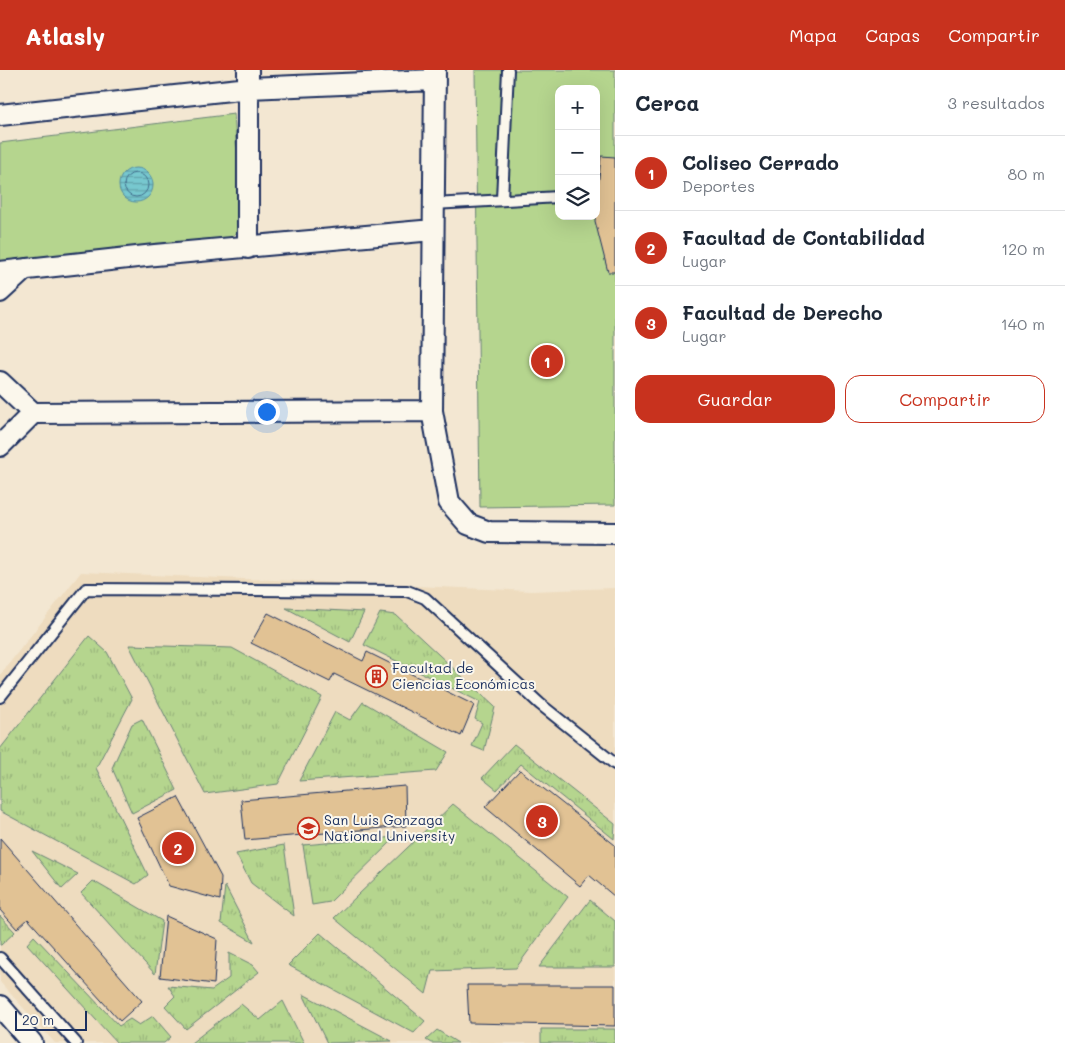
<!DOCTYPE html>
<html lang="es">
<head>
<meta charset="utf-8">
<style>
	body { margin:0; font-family:Mali,sans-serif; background:#f2f2f3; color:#1f2937 }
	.controls { position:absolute; right:15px; top:15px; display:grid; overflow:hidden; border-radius:10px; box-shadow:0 5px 20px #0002 }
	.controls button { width:45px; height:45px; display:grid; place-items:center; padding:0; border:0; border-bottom:1px solid #e0e1e3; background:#fff; color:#1f2937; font:25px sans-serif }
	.scale { position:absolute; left:15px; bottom:12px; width:72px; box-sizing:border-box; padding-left:5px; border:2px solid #1b2f5e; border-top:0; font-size:14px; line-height:18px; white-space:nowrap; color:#1b2f5e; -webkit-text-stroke:4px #fbf7ec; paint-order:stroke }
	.you { position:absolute; left:266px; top:341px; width:18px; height:18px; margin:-12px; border:4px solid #fff; border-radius:50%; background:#1a73e8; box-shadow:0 0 0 8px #1a73e833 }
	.badge { display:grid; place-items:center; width:32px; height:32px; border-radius:50%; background:#c8321e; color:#fff; font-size:16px; font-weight:700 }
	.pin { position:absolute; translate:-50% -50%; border:2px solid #fff; box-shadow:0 1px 5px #0006 }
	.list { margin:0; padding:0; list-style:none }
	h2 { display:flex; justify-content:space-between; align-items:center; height:65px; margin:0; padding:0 20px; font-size:21px }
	h2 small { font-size:16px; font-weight:400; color:#747a83 }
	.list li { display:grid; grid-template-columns:32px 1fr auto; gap:15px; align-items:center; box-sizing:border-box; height:75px; padding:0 20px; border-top:1px solid #e0e1e3 }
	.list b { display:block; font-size:19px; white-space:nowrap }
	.list p { margin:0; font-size:16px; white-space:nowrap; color:#747a83 }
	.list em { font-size:16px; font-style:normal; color:#747a83 }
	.actions { display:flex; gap:10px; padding:15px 20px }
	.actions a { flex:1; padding:11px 0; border:1px solid #c8321e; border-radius:15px; text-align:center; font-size:18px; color:#c8321e }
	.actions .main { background:#c8321e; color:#fff }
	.icon { flex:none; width:28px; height:28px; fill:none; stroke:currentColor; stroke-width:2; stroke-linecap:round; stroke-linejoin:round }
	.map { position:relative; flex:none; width:615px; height:973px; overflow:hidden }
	header { display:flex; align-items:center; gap:30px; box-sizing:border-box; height:70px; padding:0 25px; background:#c8321e; color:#fff }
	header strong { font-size:24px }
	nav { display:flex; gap:28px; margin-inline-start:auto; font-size:18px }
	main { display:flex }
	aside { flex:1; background:#fff }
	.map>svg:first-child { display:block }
	.built { fill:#eedcbf }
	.grass { fill:url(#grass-tufts); stroke:#688276 }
	.park { fill:#b5d58e; stroke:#688276; fill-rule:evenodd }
	.water { fill:url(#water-rules); stroke:#528ba2 }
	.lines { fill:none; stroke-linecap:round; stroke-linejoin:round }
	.shore { stroke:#406c8b; stroke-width:1 }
	.building { fill:#e1c294; stroke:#1b2f5e }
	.lane-casing { stroke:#1b2f5e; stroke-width:14 }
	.street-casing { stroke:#1b2f5e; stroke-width:24 }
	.lane { stroke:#fbf7ec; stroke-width:10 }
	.street { stroke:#fbf7ec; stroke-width:20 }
	.labels { text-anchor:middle; stroke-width:4; stroke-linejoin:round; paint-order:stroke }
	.poi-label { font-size:14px; fill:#1b2f5e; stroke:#fbf7ec; text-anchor:start }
</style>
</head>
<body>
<header>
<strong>Atlasly</strong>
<nav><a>Mapa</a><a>Capas</a><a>Compartir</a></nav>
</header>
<main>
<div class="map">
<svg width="615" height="973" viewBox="0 0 615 973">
	<defs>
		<pattern id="grass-tufts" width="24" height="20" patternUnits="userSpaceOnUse" patternTransform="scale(1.25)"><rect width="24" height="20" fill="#b5d58e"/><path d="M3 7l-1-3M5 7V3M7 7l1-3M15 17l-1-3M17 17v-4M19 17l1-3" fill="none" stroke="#9bb77d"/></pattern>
		<pattern id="water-rules" width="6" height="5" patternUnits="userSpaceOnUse" patternTransform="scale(1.25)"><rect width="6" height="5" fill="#77c8cf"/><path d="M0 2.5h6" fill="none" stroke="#61a3ab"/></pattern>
	</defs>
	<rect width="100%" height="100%" fill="#f3e7d2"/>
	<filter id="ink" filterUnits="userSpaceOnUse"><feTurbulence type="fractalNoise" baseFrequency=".02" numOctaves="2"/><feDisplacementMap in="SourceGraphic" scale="10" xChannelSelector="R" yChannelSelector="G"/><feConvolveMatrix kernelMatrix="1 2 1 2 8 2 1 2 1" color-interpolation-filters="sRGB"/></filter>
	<g filter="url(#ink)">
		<!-- built -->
		<path class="built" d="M81,502L531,521L615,518V973H55L0,912V605Z"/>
		<!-- grass -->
		<path class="grass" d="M286,538L364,542L350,572Z
			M380,543L396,545L495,637L484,681L472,676L482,653L475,649L480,632L364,575Z
			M89,566L107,582L132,629L96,698L148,805L136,814L0,741V679Z
			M129,575L232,578L322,627L278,714L205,724Z
			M363,632L448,682L436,701L299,711L335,642L350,650Z
			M142,649L177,720L132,743L112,698L132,654Z
			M514,674L615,754L614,769L521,694L497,720L482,708Z
			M453,734L568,827L516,898L432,901L426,924L334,848Z
			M396,767L330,832L312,835L303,775Z
			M284,775L294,846L251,813L236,784Z
			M32,781L78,804L62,819Z
			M93,811L162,851L155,904L81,823Z
			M225,816L254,872L221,853Z
			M590,830L615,851V897H539Z
			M0,846L15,862L1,875H0Z
			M320,863L425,951L414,963L288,895Z
			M34,866L119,956L130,949L139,955L153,946L171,967L164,973H117L27,874Z
			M229,883L253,895L259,902L186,959L165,936L175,926L168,916L212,920L229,908Z
			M303,924L392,971L327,973Z
			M283,931L304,973H191L241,934L260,950Z
			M541,959H615V973H541Z
			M437,960L458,973H431L426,970Z"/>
		<!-- park -->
		<path class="park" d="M475,0H615V435L480,437ZM559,19H596V146H559Z
			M234,44L242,153L234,165L220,172L0,192V73Z"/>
		<!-- water -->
		<path class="water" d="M119 115a17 17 0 1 1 34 0a17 17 0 1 1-34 0Z"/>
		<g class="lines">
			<!-- shore -->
			<path class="shore" d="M124 115a12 12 0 1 1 24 0a12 12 0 1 1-24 0Z"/>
		</g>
		<!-- building -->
		<path class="building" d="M601,86L615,87V202H608L595,151Z
			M268,543L363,591L367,582L474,635L461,666L334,604L330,612L251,573Z
			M520,700L615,775V827L589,805L580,816L485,737Z
			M405,716L406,756L245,770L241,730Z
			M178,727L221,807L220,830L169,816L137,748Z
			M0,768L142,931L120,951L28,849L17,859L0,840Z
			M166,846L217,869L214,914L160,907Z
			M467,915H615V956L469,953Z"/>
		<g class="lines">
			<defs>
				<path id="lane" d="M502,129L508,0
					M433,134L559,127
					M0,627L86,519L407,521L425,528L540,634L615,694
					M0,888L76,973"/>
				<path id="street" d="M248,0V178
					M435,0L432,341L449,432L468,454L489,462L615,463
					M0,45L249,18L434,10
					M0,202L155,185L433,160
					M0,222L25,199
					M0,312L33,343
					M0,376L33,343L432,341
					M0,936L32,973"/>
			</defs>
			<!-- lane casing -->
			<use href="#lane" class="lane-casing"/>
			<!-- street casing -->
			<use href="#street" class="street-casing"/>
			<!-- lane -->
			<use href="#lane" class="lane"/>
			<!-- street -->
			<use href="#street" class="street"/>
		</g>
	</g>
	<!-- icons -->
	<defs>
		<symbol id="building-ring" viewBox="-11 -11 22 22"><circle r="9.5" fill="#fbf7ec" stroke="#c8321e" stroke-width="1.5"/><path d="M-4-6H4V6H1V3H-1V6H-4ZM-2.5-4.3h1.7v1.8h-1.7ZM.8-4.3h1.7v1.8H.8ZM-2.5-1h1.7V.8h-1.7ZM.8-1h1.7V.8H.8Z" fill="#c8321e"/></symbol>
		<symbol id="university-ring" viewBox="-11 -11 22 22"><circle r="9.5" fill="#fbf7ec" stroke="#c8321e" stroke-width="1.5"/><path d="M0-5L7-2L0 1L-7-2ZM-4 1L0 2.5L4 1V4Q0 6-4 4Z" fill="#c8321e"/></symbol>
	</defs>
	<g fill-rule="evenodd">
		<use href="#building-ring" x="364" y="594" width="25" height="25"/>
		<use href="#university-ring" x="296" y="746" width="25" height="25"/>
	</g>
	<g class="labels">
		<!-- poi labels -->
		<g class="poi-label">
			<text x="392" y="603">Facultad de<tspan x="392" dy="16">Ciencias Económicas</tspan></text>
			<text x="324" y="755">San Luis Gonzaga<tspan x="324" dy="16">National University</tspan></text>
		</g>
	</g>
</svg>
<div class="controls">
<button>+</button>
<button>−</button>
<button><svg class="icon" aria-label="layers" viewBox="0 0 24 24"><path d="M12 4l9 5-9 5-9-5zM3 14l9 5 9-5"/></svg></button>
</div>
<div class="scale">20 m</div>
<div class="you"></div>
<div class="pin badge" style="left:547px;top:291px">1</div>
<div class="pin badge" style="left:178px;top:778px">2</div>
<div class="pin badge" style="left:542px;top:751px">3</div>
</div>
<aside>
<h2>Cerca<small>3 resultados</small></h2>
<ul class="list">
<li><span class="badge">1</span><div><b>Coliseo Cerrado</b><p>Deportes</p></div><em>80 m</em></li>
<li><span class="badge">2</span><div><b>Facultad de Contabilidad</b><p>Lugar</p></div><em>120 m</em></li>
<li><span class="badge">3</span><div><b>Facultad de Derecho</b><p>Lugar</p></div><em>140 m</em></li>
</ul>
<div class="actions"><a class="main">Guardar</a><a>Compartir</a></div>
</aside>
</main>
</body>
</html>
